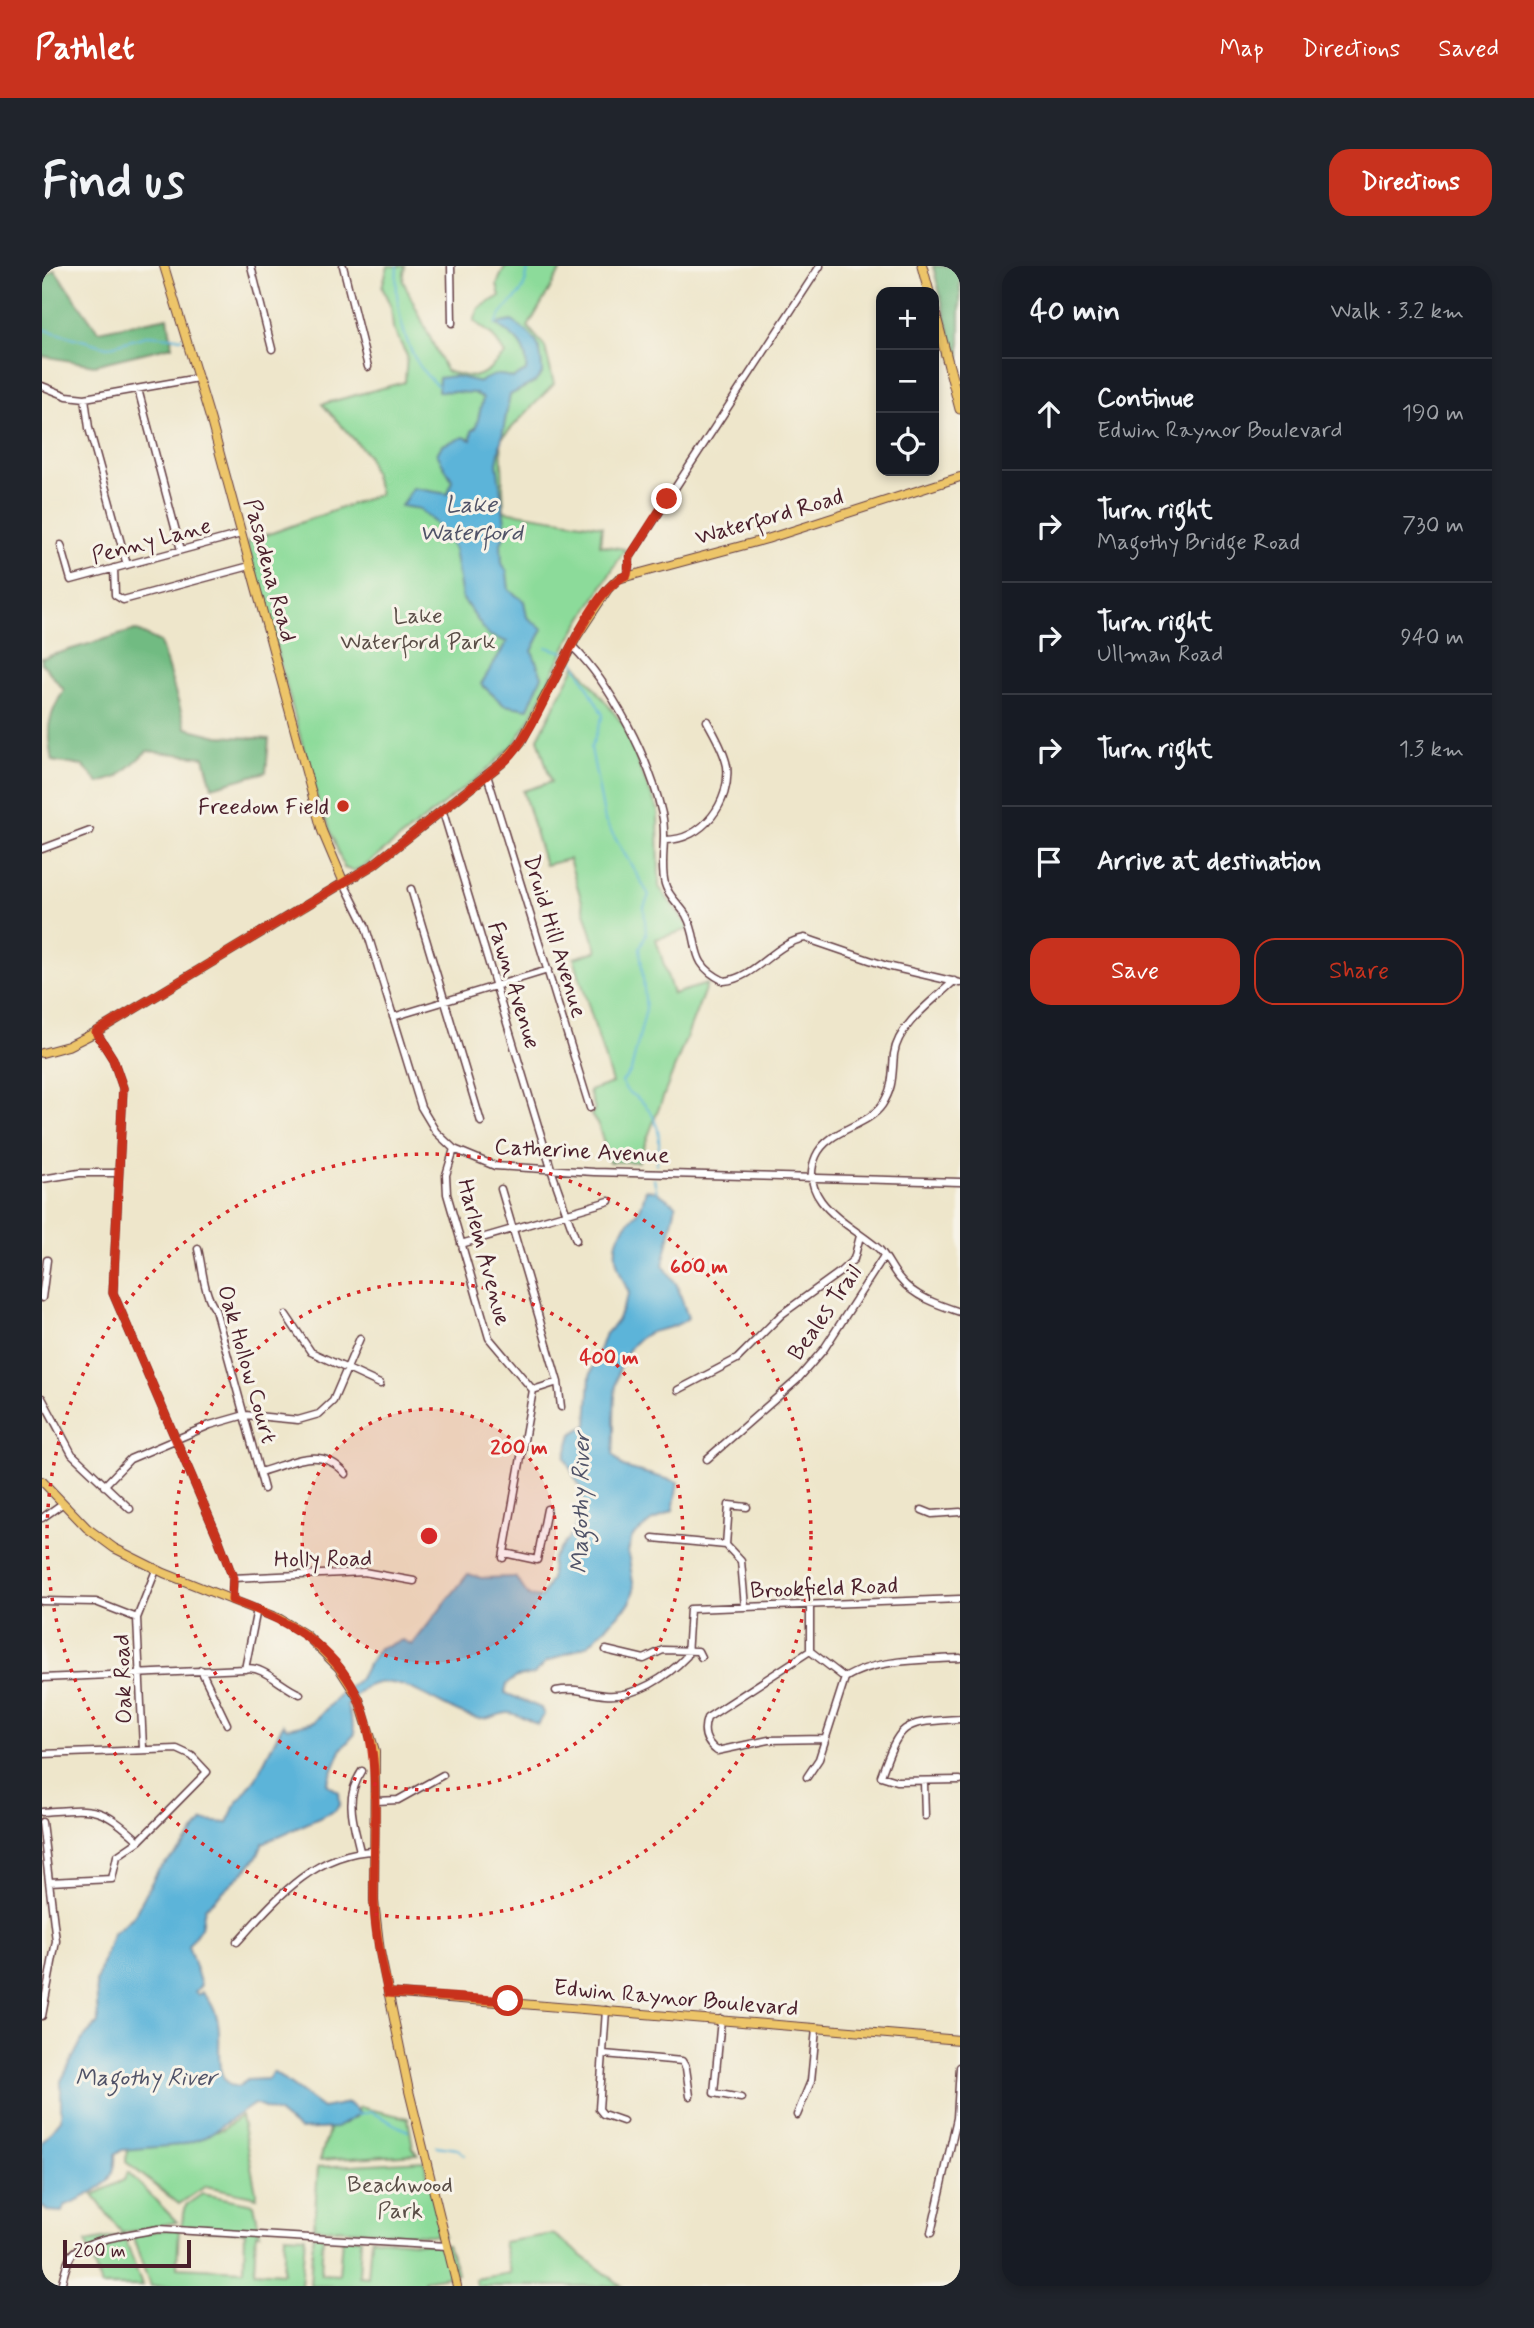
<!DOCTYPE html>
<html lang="en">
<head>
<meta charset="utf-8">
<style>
	body { margin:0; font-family:Mynerve,sans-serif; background:#20242c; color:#f1f3f6 }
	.controls { position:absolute; right:21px; top:21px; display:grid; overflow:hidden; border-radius:14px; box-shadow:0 4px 10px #0003 }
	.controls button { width:63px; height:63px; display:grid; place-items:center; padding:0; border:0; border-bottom:2px solid #363941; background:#171b24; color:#f1f3f6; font:35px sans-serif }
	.scale { position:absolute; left:21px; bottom:18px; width:128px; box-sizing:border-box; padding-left:7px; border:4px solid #4a1f2b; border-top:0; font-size:19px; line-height:24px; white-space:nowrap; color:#4a1f2b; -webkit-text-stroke:5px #f7f3e8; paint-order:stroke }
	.stop { position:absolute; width:21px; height:21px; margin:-16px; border:5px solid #c8321e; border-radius:50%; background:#fff }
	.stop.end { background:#c8321e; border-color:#fff; box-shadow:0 2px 7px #0008 }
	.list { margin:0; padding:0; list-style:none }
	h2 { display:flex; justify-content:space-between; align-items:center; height:91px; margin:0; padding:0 28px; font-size:30px }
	h2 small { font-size:23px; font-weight:400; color:#9ea1a6 }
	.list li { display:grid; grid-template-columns:46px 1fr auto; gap:21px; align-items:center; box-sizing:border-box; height:112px; padding:0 28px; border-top:2px solid #363941 }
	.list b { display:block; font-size:26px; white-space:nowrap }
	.list p { margin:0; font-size:23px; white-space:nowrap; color:#9ea1a6 }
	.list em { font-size:23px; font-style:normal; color:#9ea1a6 }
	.actions { display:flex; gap:14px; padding:21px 28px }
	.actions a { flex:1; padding:16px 0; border:2px solid #c8321e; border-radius:21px; text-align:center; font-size:24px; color:#c8321e }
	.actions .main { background:#c8321e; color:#fff }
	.icon { flex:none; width:38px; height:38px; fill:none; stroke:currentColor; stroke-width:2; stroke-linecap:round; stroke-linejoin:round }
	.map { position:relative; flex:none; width:918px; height:2020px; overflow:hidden; border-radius:21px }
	header { display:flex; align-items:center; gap:42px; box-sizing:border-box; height:98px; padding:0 35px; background:#c8321e; color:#fff }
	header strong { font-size:33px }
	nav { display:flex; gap:38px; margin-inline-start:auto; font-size:24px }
	.intro { display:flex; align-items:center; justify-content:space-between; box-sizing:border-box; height:168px; padding:0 42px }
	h1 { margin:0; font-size:49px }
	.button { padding:18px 32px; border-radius:21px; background:#c8321e; color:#fff; font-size:24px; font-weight:700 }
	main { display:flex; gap:42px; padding:0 42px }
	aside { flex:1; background:#171b24; border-radius:21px; box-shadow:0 4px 10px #0003 }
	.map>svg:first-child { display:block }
	.green { fill:#8cdb9a; stroke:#6b7d62; stroke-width:2 }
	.forest { fill:#71bb82; stroke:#5e6d56; stroke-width:2 }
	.water { fill:#5cb4d9; stroke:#536a82; stroke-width:2 }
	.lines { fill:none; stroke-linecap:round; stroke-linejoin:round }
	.stream { stroke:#5cb4d9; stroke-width:2 }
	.minor-casing { stroke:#633d43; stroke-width:9 }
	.major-casing { stroke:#633d43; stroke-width:10 }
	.highway-casing { stroke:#633d43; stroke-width:11 }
	.minor { stroke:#fff; stroke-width:6 }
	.major { stroke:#edc569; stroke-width:8 }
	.highway { stroke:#edc569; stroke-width:9 }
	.route { stroke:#c8321e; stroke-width:9 }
	.ring { fill:none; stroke:#d62828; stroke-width:3.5; stroke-dasharray:3.5 7 }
	.poi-dot { fill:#c8321e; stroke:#f7f3e8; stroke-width:2.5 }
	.labels { text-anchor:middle; stroke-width:6; stroke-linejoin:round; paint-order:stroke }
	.street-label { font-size:23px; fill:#4a1f2b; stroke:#f7f3e8 }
	.park-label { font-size:23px; fill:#5a4e47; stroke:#f7f3e8 }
	.poi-label { font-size:23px; fill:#4a1f2b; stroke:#f7f3e8; text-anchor:end }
	.water-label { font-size:24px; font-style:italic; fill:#505368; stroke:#f7f3e8 }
	.centre { fill:#d62828; stroke:#f7f3e8; stroke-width:3.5 }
	.ring-label { font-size:21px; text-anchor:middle; font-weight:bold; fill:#d62828; stroke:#f7f3e8; stroke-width:6; stroke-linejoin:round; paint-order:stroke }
</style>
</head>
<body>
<header>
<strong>Pathlet</strong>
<nav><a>Map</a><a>Directions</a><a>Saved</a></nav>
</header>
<div class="intro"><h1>Find us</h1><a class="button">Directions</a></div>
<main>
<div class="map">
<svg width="918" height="2020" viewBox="0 0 918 2020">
	<rect width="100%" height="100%" fill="#f7f3e8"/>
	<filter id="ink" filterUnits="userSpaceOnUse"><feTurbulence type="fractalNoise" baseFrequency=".0143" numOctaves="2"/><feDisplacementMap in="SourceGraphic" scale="14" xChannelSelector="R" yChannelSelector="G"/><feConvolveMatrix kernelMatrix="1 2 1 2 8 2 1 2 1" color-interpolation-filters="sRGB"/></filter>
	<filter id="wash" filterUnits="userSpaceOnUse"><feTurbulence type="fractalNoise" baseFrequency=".00686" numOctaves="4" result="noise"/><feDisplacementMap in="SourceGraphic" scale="28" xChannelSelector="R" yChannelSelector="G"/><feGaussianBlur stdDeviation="1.57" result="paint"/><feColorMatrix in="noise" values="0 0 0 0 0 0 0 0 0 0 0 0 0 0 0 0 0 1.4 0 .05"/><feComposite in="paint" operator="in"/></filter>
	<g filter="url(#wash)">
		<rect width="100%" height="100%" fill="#eee6cb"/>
		<!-- green -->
		<path class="green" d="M346,0H363L361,15L404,105C438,115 438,112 463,88L450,69L432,55L437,42L458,30L455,18L463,0H521L486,61L503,81L512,118L459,173L462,245L560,260L558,279L583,283L526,376L487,455L471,479L446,503L324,599L311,605L302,602L284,553L281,554L205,276L338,228L325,188L280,138L363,116L365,90L351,62L349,41L340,21Z
			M534,398L587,466L598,503L616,544L617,621L648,663L614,673L631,728L665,718L596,896H567L557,861L549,849L553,843L547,825L570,817L532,692L555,685L527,593L503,599L481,525L509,516L496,472Z
			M317,1841L366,1852L371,1882L376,1888L278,1894L290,1854L305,1856Z
			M199,1850L215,1931L164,1920L137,1938L84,1896L85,1883L181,1863Z
			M382,1895L402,1970L272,1962L276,1901Z
			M86,1906L135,1956L80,1967L51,1929L82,1914Z
			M160,1928L212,1938L218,1967H214L212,2005L241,2007L243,1969L263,1970L259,2020H108L90,1968L137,1962L135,2001L202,2004L203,1966L139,1962L144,1939Z
			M511,1968L580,2020H435L433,2013L468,2007L461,1976Z
			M82,1969L100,2020H59L44,1976Z
			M271,1969H281L279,2008L297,2009L300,1971L319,1972L317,2010L326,2011L329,1972L405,1979L416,2008L382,2014L383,2020H268Z"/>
		<!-- forest -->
		<path class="forest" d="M891,0H918V110Z
			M13,4L56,65L126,51L130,80L52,99L0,90V13Z
			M93,364L118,376L144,462L176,470L227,473L224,506L170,521L162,491L105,485L76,511L57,517L41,500L10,495C4,464 5,452 22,424L0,397V392Z"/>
		<!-- water -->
		<path class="water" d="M470,55C495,71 500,78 500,108L493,116L468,129L455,197L464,264L459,278L460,297L465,306L467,324L482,335L485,351L501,363L490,385L500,410L486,443L462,439L439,418L465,376L446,369L420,332L412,283L398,262L378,243L359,240L371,222L406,228L410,214L395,188L400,179L422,171L429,174L430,164L434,162L441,132L432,127L396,125L397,112L412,110L438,116C450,108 458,107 471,112L484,105C487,80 472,71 454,58Z
			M604,923L615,926L634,939L621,999L635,1019L646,1052C629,1066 614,1061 601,1070C563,1096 575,1150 571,1188L581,1201L636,1216L631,1245L610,1255L590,1271L586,1286L592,1323L588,1337L546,1379L504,1396L492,1408L475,1411L465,1418L463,1427L499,1442L502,1449L496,1459C488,1455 475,1447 466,1447C458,1447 449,1453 440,1453C397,1449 342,1382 305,1440L313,1468L300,1482L285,1518L297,1526L298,1538L293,1545L221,1577L216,1589L203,1605L163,1642L159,1661L146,1680L159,1719L153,1726L156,1729L160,1726C193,1759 164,1796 187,1819L196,1821L205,1814L226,1813L231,1806L280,1842L306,1837L318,1848L294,1862L257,1864L236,1847L212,1838L163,1871L139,1879L80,1884L73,1889C76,1920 45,1930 22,1940L21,1946L5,1945L0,1940V1876L19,1853V1815L40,1774L56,1757L54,1715L71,1667L92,1650L116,1604L140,1582L161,1555L186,1557L192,1541L215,1510L241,1458L245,1462L272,1456L298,1428L316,1414L337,1382L361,1374L370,1379L426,1308L439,1312L473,1311L487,1330L499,1332L509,1313L510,1293L527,1272L538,1250L542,1229L523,1192L530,1168L545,1159L548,1110L562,1070L575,1055L587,1027C578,1008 566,984 580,965C594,943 597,954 604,923Z"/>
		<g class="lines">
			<!-- stream -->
			<path class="stream" d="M355,0C352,41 363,94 396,120
				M454,58C465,31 483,38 486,0
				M0,63L65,81L108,69L140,72
				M504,381L522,386
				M529,390L561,449L549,482L563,555L607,629L602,641L604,668L598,682L604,743L589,805L580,816C584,826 586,826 595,832C617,847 621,874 614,898
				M612,913L615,926
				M317,1849L329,1846L366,1865
				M394,1880L416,1883L423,1889"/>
		</g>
	</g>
	<g filter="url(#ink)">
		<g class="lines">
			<defs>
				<path id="minor" d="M209,0L230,83
					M301,0L326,101
					M409,0L410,57
					M0,120L25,130L43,132L156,112
					M96,123L139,284
					M43,132L47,162L85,299
					M19,279L29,314L199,268
					M72,302L73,329L81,334L208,300
					M585,309L588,291L778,0
					M530,380C570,419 608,494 620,548C626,571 617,596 623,618C626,630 638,639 644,649C660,678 644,696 682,715C714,712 732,677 763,672L845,700L918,717
					M445,509L548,842
					M401,546L511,909L534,974
					M623,574C661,574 689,536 685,500C682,484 672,468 665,455
					M0,583L48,565
					M302,617L323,659L379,841L394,866L412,883L453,900L552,906L918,916
					M369,623L439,856
					M912,715C891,735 856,759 852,788C850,808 852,821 840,839C825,861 786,863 774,890C754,936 810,959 837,983C845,991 850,1004 858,1013C872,1031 897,1039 918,1046
					M351,751L506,704
					M54,766L71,793L81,822L71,1027L176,1272L191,1312L190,1334
					M412,883L404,909L405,928L447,1072L491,1124
					M0,913L37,907H76
					M459,923L516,1116L519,1141
					M419,978L567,935
					M156,983C161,1003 161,1026 173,1043L222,1223
					M0,1032L5,994
					M244,1049L269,1086L338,1118
					M491,1124L516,1116
					M636,1124L695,1093L740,1048L798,1006L812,993L818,970
					M0,1132L30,1188L88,1243
					M665,1193L755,1114L782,1083L842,990
					M218,1206C250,1197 278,1178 304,1208
					M62,1220L88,1193L168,1159L203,1149L256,1154L277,1148L291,1135L318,1072
					M880,1244L890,1248L918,1246
					M0,1252L20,1238
					M611,1272L684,1279
					M462,1287L495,1294L505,1243
					M461,1292L491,1124
					M191,1312L322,1306L372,1315
					M0,1335L54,1336L95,1352
					M768,1339V1385L665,1452C660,1466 663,1476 675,1485L727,1474L782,1473
					M703,1341L699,1295L684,1279L687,1239L705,1241
					M215,1343L203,1403C220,1398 241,1422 258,1428
					M564,1384L602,1393L621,1384L656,1385L659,1391
					M768,1385L803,1412
					M159,1404L185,1458
					M0,1412L203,1403
					M514,1425C533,1421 544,1427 563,1429C593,1432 625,1411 645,1390L648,1343L918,1333
					M918,1453C861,1457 859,1454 839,1510L855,1515L918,1514
					M101,1482L95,1352L114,1304
					M0,1488L135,1483L150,1490L165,1506L97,1575L75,1590L70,1613L7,1616
					M765,1511L777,1493L803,1412C832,1393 883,1394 918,1392
					M882,1516L883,1550
					M334,1535L356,1534L401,1509
					M0,1546C51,1542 58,1539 97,1575
					M0,1556L14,1675L0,1750
					M318,1585C311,1555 302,1532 320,1505
					M195,1676C233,1634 272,1586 333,1585
					M564,1744L557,1843L561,1848L581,1855
					M679,1753L672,1827L699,1832
					M562,1788L640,1795L644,1802L648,1830
					M755,1849L769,1815L774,1763
					M889,1967L915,1852L918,1801
					M19,2020C22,2009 24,1997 30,1988C42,1973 97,1967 116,1963L405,1980"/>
				<path id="major" d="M122,0L169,155L280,565L302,617
					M0,787L26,780L54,766L331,599L460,497L479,476L535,370L566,323L576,313L725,273L918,211
					M0,1215L45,1262L72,1282L122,1307L238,1353L264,1369L297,1402L317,1433L333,1485L332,1635L338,1686L367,1825L415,2020
					M346,1727L918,1774"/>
				<path id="highway" d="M880,0L887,26
					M892,43L918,143"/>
			</defs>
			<!-- minor casing -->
			<use href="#minor" class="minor-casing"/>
			<!-- major casing -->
			<use href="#major" class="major-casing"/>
			<!-- highway casing -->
			<use href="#highway" class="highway-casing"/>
			<!-- minor -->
			<use href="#minor" class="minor"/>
			<!-- major -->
			<use href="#major" class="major"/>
			<!-- highway -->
			<use href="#highway" class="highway"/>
		</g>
	</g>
	<g class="lines" filter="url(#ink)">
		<!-- route -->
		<path class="route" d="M466,1735L346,1727C340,1696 332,1664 332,1632C332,1487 355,1392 190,1334L191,1312L176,1272L71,1027L81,822L71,793L54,766L331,599L464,494C503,457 540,326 585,309L588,291L625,233"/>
	</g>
	<!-- distance rings -->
	<circle cx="387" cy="1270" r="127" fill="#d62828" fill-opacity=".12"/>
	<g class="ring">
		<circle cx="387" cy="1270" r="127"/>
		<circle cx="387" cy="1270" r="254"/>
		<circle cx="387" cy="1270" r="382"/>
	</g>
	<!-- markers -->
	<circle class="poi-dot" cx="301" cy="540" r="7"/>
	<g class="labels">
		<!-- street labels -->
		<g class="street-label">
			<text transform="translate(727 250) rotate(-16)" y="8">Waterford Road</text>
			<text transform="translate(109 274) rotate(-15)" y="8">Penny Lane</text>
			<text transform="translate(229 304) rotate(75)" y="8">Pasadena Road</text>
			<text transform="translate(514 670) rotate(73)" y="8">Druid Hill Avenue</text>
			<text transform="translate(473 719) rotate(73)" y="8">Fawn Avenue</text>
			<text transform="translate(540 884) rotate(3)" y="8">Catherine Avenue</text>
			<text transform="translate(443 986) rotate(75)" y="8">Harlem Avenue</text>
			<text transform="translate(782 1046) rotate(-55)" y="8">Beales Trail</text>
			<text transform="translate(206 1098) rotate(74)" y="8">Oak Hollow Court</text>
			<text transform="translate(281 1292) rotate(-1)" y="8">Holly Road</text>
			<text transform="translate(782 1321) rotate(-2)" y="8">Brookfield Road</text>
			<text transform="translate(80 1413) rotate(-92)" y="8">Oak Road</text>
			<text transform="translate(634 1731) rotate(5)" y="8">Edwin Raynor Boulevard</text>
		</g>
		<!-- park labels -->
		<g class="park-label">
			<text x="376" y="357">Lake<tspan x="376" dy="26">Waterford Park</tspan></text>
			<text x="358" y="1926">Beachwood<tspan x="358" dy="26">Park</tspan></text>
		</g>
		<!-- poi labels -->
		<g class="poi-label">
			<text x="287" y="548">Freedom Field</text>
		</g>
		<!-- water labels -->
		<g class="water-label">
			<text x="429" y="246">Lake<tspan x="429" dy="28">Waterford</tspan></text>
			<text transform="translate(538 1237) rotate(-89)" y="8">Magothy River</text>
			<text x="104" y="1819">Magothy River</text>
		</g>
	</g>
	<circle cx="387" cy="1270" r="10" class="centre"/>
	<g class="ring-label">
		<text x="657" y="1007">600 m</text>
		<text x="567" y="1098">400 m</text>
		<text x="477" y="1188">200 m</text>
	</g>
</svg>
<div class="controls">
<button>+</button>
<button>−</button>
<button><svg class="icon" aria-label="locate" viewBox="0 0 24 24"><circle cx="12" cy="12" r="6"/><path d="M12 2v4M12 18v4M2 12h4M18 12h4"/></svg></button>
</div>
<div class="scale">200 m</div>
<div class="stop" style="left:466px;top:1735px"></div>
<div class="stop end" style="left:625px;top:233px"></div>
</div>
<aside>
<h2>40 min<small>Walk · 3.2 km</small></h2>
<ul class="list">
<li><svg class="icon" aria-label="ahead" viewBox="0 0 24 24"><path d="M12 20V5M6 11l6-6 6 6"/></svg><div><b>Continue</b><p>Edwin Raynor Boulevard</p></div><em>190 m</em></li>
<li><svg class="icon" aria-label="right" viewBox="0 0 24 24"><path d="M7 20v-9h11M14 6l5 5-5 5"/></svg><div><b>Turn right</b><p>Magothy Bridge Road</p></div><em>730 m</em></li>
<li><svg class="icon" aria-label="right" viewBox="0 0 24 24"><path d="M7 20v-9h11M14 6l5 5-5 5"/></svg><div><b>Turn right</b><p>Ullman Road</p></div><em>940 m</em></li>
<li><svg class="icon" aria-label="right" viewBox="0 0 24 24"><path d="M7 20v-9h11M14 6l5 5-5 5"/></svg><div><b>Turn right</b></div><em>1.3 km</em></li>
<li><svg class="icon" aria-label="arrive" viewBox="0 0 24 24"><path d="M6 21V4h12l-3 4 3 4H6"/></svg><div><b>Arrive at destination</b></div></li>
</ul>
<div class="actions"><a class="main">Save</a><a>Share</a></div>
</aside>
</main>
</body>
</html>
